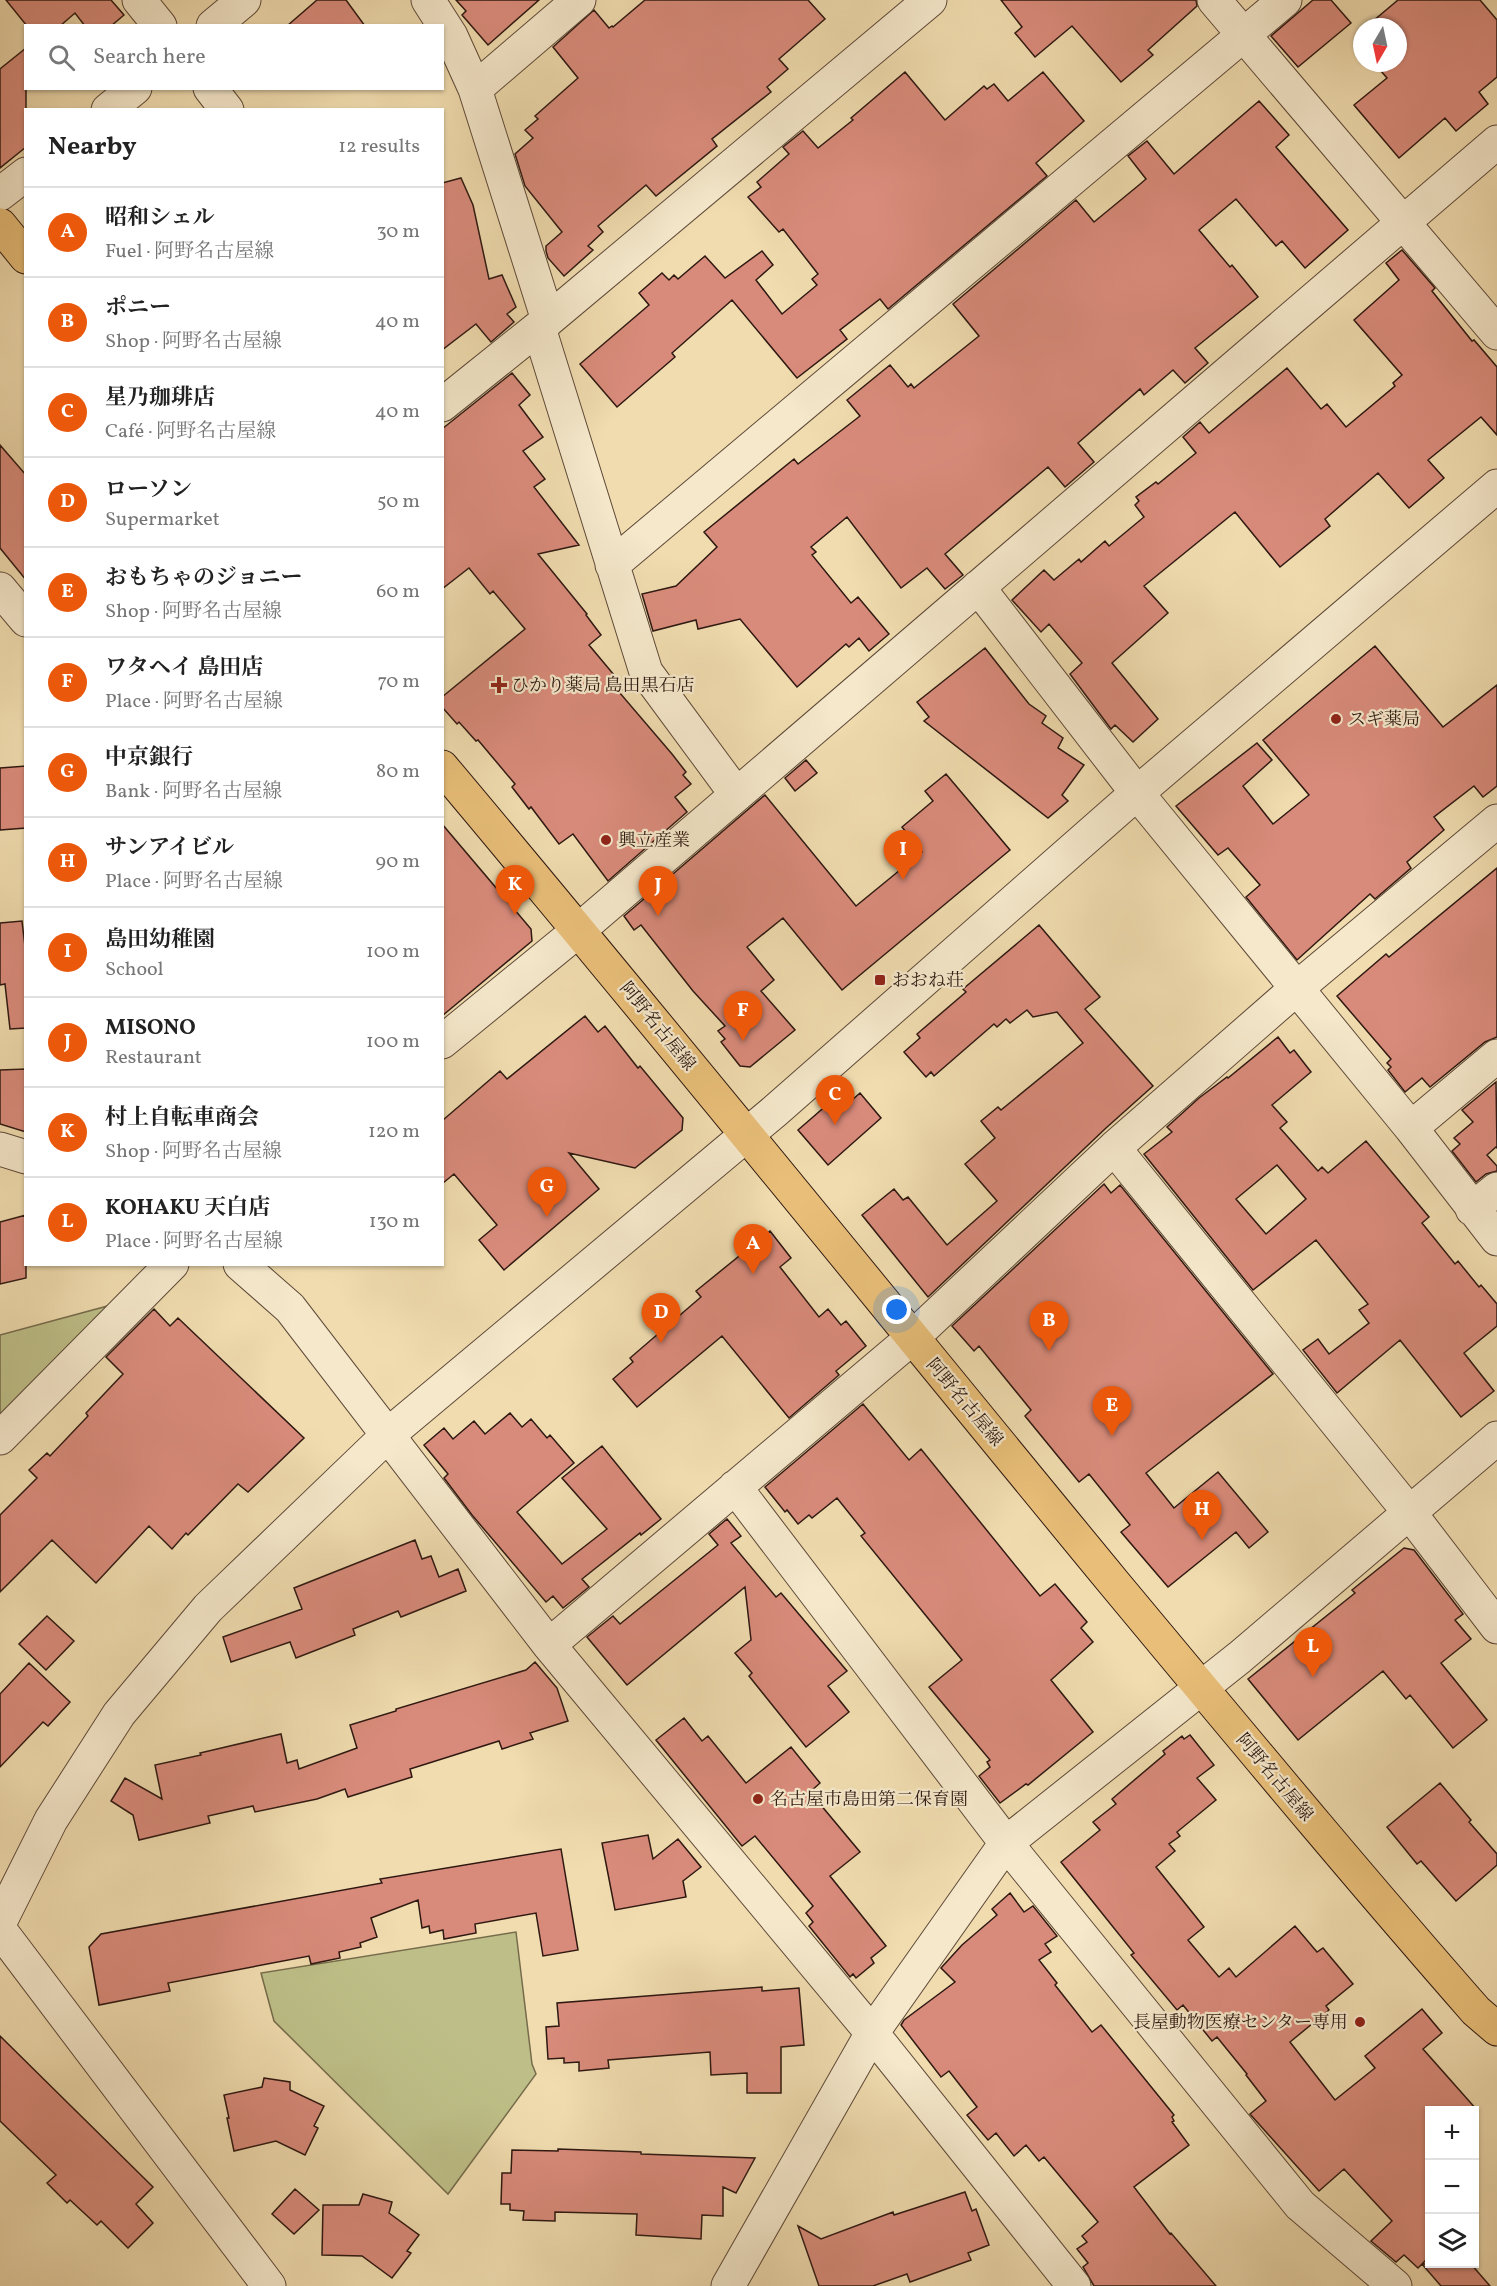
<!DOCTYPE html>
<html lang="en">
<head>
<meta charset="utf-8">
<style>
	body { margin:0; font-family:Vollkorn,"Noto Serif JP",serif; background:#f2f2f2; color:#222 }
	.controls { position:absolute; right:18px; bottom:18px; display:grid; overflow:hidden; border-radius:0px; box-shadow:0 2px 4px #0004 }
	.controls button { width:54px; height:54px; display:grid; place-items:center; padding:0; border:0; border-bottom:2px solid #e0e0e0; background:#fff; color:#222; font:30px sans-serif }
	.compass { position:absolute; left:1353px; top:18px; width:54px; height:54px; border-radius:50%; background:#fff; box-shadow:0 2px 4px #0004; rotate:189deg }
	.you { position:absolute; left:897px; top:1310px; width:21px; height:21px; margin:-15px; border:4px solid #fff; border-radius:50%; background:#1a73e8; box-shadow:0 0 0 9px #1a73e833 }
	.badge { display:grid; place-items:center; width:39px; height:39px; border-radius:50%; background:#ea580c; color:#fff; font-size:20px; font-weight:700 }
	.pin { position:absolute; translate:-50% -50px; filter:drop-shadow(0 2px 3px #0008) }
	.pin::after { content:''; position:absolute; top:32px; width:21px; height:18px; background:inherit; clip-path:polygon(0 0,100% 0,50% 100%) }
	.list { margin:0; padding:0; list-style:none }
	h2 { display:flex; justify-content:space-between; align-items:center; height:78px; margin:0; padding:0 24px; font-size:26px }
	h2 small { font-size:20px; font-weight:400; color:#767676 }
	.list li { display:grid; grid-template-columns:39px 1fr auto; gap:18px; align-items:center; box-sizing:border-box; height:90px; padding:0 24px; border-top:2px solid #e0e0e0 }
	.list b { display:block; font-size:22px; white-space:nowrap }
	.list p { margin:0; font-size:20px; white-space:nowrap; color:#767676 }
	.list em { font-size:20px; font-style:normal; color:#767676 }
	.icon { flex:none; width:33px; height:33px; fill:none; stroke:currentColor; stroke-width:2; stroke-linecap:round; stroke-linejoin:round }
	.map { position:relative; flex:none; width:1497px; height:2286px; overflow:hidden }
	.search { position:absolute; background:#fff; box-shadow:0 2px 4px #0004; left:24px; top:24px; width:420px; height:66px; display:flex; align-items:center; gap:15px; box-sizing:border-box; padding:0 21px; border-radius:0px; color:#767676; font-size:22px }
	.panel { position:absolute; background:#fff; box-shadow:0 2px 4px #0004; left:24px; top:108px; width:420px; height:1158px; border-radius:0px }
	.map>svg:first-child { display:block }
	.green { fill:#bebf88; stroke:#766c4c; stroke-width:1.5 }
	.building { fill:#d98b7b; stroke:#2e1811; stroke-width:1.5; fill-rule:evenodd }
	.lines { fill:none; stroke-linecap:round; stroke-linejoin:round }
	.minor-casing { stroke:#5e4938; stroke-width:35 }
	.major-casing { stroke:#2e1811; stroke-width:35 }
	.minor { stroke:#f5e8cb; stroke-width:33 }
	.major { stroke:#e8be78; stroke-width:33 }
	.poi-dot { fill:#8f2418; stroke:#f5e8cb; stroke-width:2 }
	.labels { text-anchor:middle; stroke-width:4.5; stroke-linejoin:round; paint-order:stroke }
	.poi-label { font-size:18px; fill:#2e1811; stroke:#f5e8cb; text-anchor:start }
	.street-label { font-size:18px; fill:#2e1811; stroke:#f5e8cb }
</style>
</head>
<body>
<div class="map">
<svg width="1497" height="2286" viewBox="0 0 1497 2286">
	<rect width="100%" height="100%" fill="#f0dcaf"/>
	<filter id="stains"><feTurbulence type="fractalNoise" baseFrequency=".00333" numOctaves="4"/><feColorMatrix values="0 0 0 0 .2 0 0 0 0 .09 0 0 0 0 .02 0 0 0 .5 -.17"/></filter>
	<radialGradient id="worn" r=".72"><stop offset=".6" stop-color="#630" stop-opacity="0"/><stop offset="1" stop-color="#630" stop-opacity=".3"/></radialGradient>
	<!-- green -->
	<path class="green" d="M115,1304L0,1429V1335Z
		M516,1932L532,2064L536,2074L448,2194L274,2021L261,1973Z"/>
	<!-- building -->
	<path class="building" d="M6,0H111L124,15L111,26H85L75,13L60,26H27Z
		M317,0H346L365,26H287Z
		M456,0H539L488,45L462,15L466,11Z
		M645,0H808L825,19L779,59L788,69L767,87L771,92L712,139L717,146L656,196L646,185L598,226L603,232L588,246L593,250L564,276L548,258L546,251V246L562,232L525,186L515,154L533,138L525,130L538,119L535,116L578,78L553,47L594,10L609,28L612,26L613,27Z
		M1001,0H1196L1197,6L1148,50L1153,55L1121,82L1072,26L1035,57L1015,33L1022,27Z
		M1313,0H1331L1351,23L1298,67L1271,36Z
		M1398,0H1480L1497,20V77L1479,92L1488,104L1456,131L1445,118L1399,158L1354,105L1387,78L1374,63H1398V27H1366Z
		M26,48V147L0,168V69Z
		M905,72L945,120L984,86L987,89L994,84L1008,101L1043,72L1084,121L1036,163L1047,176L888,309L880,299L840,330L847,339L797,378L732,300L672,353L675,357L617,407L580,364L649,305L639,293L662,273L669,280L674,275L678,279L705,256L725,278L762,251L773,265L756,280L782,314L817,285L812,279L818,274L783,229L779,232L748,197L761,187L757,182L789,154L783,147L803,131L818,148L853,120L851,118Z
		M1259,101L1289,135L1276,147L1348,230L1305,268L1282,241L1276,246L1236,199L1199,230L1230,267L1232,265L1258,297L1195,348L1208,363L1185,383L1173,370L1144,395L1140,389L1078,443L1094,462L1065,487L1048,467L945,554L963,575L945,589L927,568L901,588L847,517L811,547L816,552L812,555L851,603L858,597L889,634L869,651L859,638L849,647L846,644L797,687L740,619L698,629L696,620L653,631L642,594L676,586L717,547L704,532L794,459L798,464L860,416L847,400L890,365L908,387L911,384L914,388L979,336L953,304L1076,200L1094,222L1139,185L1146,179L1128,156L1147,141L1174,174Z
		M461,178L473,205L489,279L502,275L516,307L507,314L514,322L491,342L476,324L442,350V183Z
		M1402,250L1435,288L1432,291L1472,341L1474,340L1497,367V435L1481,417L1428,460L1444,478L1409,508L1378,473L1325,519L1330,526L1280,567L1235,512L1144,586L1168,613L1112,663L1158,719L1133,742L1115,725L1111,729L1070,674L1082,663L1049,624L1041,632L1012,600L1044,570L1054,580L1079,559L1081,562L1105,541L1109,546L1144,517L1135,505L1139,501L1136,497L1156,482L1158,484L1196,453L1183,437L1200,422L1209,433L1287,368L1321,409L1327,404L1346,427L1395,386L1393,383L1402,375L1354,320L1399,280L1386,263Z
		M512,373L530,395L519,405L543,437L523,451L545,479L534,487L579,545L538,554L587,614L586,615L601,635L589,645L625,688L619,692L672,754L686,772L683,775L691,784L675,797L687,812L608,881L573,834L559,844L531,807L529,809L512,787L515,784L478,740L476,741L459,722L457,724L442,707V697L525,629L493,591L490,594L469,568L442,589V429Z
		M0,445L26,475V580L0,548Z
		M1375,646L1443,727L1497,685V786L1483,797L1474,786L1434,817L1444,830L1407,862L1411,868L1375,899L1370,894L1297,960L1246,897L1260,885L1228,848L1218,855L1176,806L1257,743L1272,760L1243,786L1273,824L1309,795L1263,740Z
		M985,648L1029,704L1046,716L1042,723L1063,738L1058,748L1084,765L1062,795L1068,801L1048,818L924,721L929,717L917,702Z
		M806,760L817,773L795,791L785,778Z
		M26,766V828L0,830V768Z
		M946,774L1010,850L842,990L783,918L747,947L774,980L761,991L795,1030L750,1067L740,1066L721,1042L725,1039L718,1031L725,1026L693,991L641,925L634,930L624,916L765,795L856,906L922,852L902,827L933,801L925,791Z
		M442,824L531,929L532,941L442,1016Z
		M1497,868V1037L1485,1042L1430,1087L1422,1078L1405,1092L1388,1070L1391,1067L1387,1063L1391,1059L1337,996L1386,954L1389,957Z
		M22,921L26,955V1028L10,1029L5,984L0,985V923Z
		M1039,925L1100,997L1085,1009L1153,1086L1106,1128L928,1297L862,1215L894,1189L903,1200L908,1197L947,1245L997,1201L965,1164L995,1138L981,1121L998,1107L1001,1110L1083,1043L1057,1012L1033,1017L1027,1010L1010,1023L1006,1019L997,1027L994,1024L934,1076L931,1072L926,1077L904,1052L920,1038L917,1034L966,992L963,989Z
		M585,1016L598,1032L605,1026L638,1068L640,1066L683,1118L682,1130L635,1168L569,1153L599,1189L504,1270L479,1240L497,1225L454,1174L443,1183V1120L500,1071L507,1079Z
		M1278,1037L1290,1053L1294,1050L1311,1072L1272,1105L1287,1122L1280,1128L1318,1171L1322,1167L1328,1173L1366,1141L1429,1217L1422,1223L1455,1264L1458,1261L1479,1287L1481,1285L1497,1304V1326L1464,1353L1494,1391L1461,1417L1400,1340L1337,1393L1303,1350L1318,1339L1329,1354L1369,1323L1359,1310L1368,1304L1316,1240L1253,1290L1144,1154L1172,1132L1167,1127L1199,1098L1227,1077L1228,1078ZM1277,1165L1306,1199L1266,1234L1236,1199Z
		M26,1069V1132L0,1124V1070Z
		M1496,1082L1497,1148L1496,1147L1487,1155L1497,1166V1171L1486,1174L1476,1182L1452,1151L1460,1144L1454,1138L1473,1122L1462,1110Z
		M843,1091L852,1100L860,1093L881,1118L828,1165L798,1130Z
		M1104,1184L1111,1193L1120,1185L1273,1374L1146,1473L1174,1508L1218,1472L1268,1532L1249,1548L1236,1532L1168,1587L1121,1532L1130,1525L1089,1474L1079,1482L1025,1416L1031,1410L979,1346L974,1351L952,1326Z
		M26,1215V1278L0,1284V1222Z
		M770,1231L791,1258L780,1267L819,1317L828,1309L841,1325L846,1321L866,1346L836,1371L839,1375L789,1418L722,1336L637,1407L613,1379L633,1362L630,1358L701,1297L696,1291Z
		M154,1309L170,1326L178,1318L304,1438L248,1492L238,1484L188,1535L186,1533L172,1549L149,1526L96,1583L52,1540L0,1592V1515L37,1478L29,1470L47,1453L50,1456L88,1416L86,1413L123,1374L106,1357Z
		M863,1404L909,1460L921,1449L1040,1596L1055,1584L1087,1622L1081,1628L1093,1642L1051,1680L1093,1732L1028,1785L1026,1784L1000,1803L979,1776L990,1767L987,1762L990,1760L929,1687L962,1660L861,1536L865,1533L837,1498L812,1518L809,1515L798,1524L787,1510L785,1512L765,1487Z
		M510,1413L522,1427L531,1419L547,1438L550,1435L574,1463L517,1512L562,1564L607,1529L562,1478L602,1446L661,1519L641,1535L640,1533L582,1579L589,1587L563,1608L553,1596L546,1602L472,1515L444,1478L448,1474L424,1445L444,1428L453,1439L474,1421L485,1434Z
		M727,1519L741,1536L731,1543L776,1597L781,1593L847,1671L828,1686L849,1712L806,1747L749,1676L752,1673L735,1653L751,1640L745,1587L627,1685L587,1637L613,1616L620,1624L718,1545L709,1534Z
		M415,1540L422,1559L431,1556L439,1577L458,1569L466,1591L401,1617L398,1611L353,1629L355,1635L296,1658L290,1642L231,1662L223,1637L302,1609L294,1588Z
		M1404,1548L1414,1550L1463,1614L1455,1620L1471,1639L1441,1663L1487,1720L1453,1748L1410,1695L1406,1699L1383,1671L1298,1740L1248,1679L1355,1593L1352,1590Z
		M47,1616L74,1641L46,1670L19,1644Z
		M535,1662L557,1688L568,1721L530,1733L533,1739L502,1749L499,1741L410,1769L412,1777L348,1797L345,1789L317,1799L255,1812L253,1806L208,1816L210,1823L139,1840L133,1815L111,1801L125,1778L162,1799L155,1765L201,1755L200,1753L281,1734L287,1763L297,1760L299,1769L357,1748L350,1725L396,1711V1709L526,1670Z
		M29,1663L70,1702L48,1726L43,1722L0,1767V1694Z
		M684,1718L702,1741L708,1736L746,1783L791,1747L820,1783L810,1792L860,1852L830,1876L886,1946L871,1958L874,1963L856,1978L853,1974L850,1977L809,1926L813,1922L806,1913L813,1906L755,1836L742,1846L656,1740Z
		M1190,1735L1214,1765L1197,1778L1216,1800L1177,1832L1180,1836L1169,1844L1175,1851L1156,1867L1204,1927L1188,1940L1219,1977L1229,1968L1236,1977L1295,1926L1317,1952L1323,1948L1353,1984L1326,2006L1329,2010L1290,2042L1335,2100L1375,2068L1365,2056L1422,2009L1442,2033L1423,2049L1477,2110H1430V2256L1422,2264H1471L1490,2286H1441L1422,2264L1418,2268L1404,2255L1396,2262L1371,2241L1392,2221L1344,2169L1319,2191L1250,2114L1266,2101L1246,2075L1247,2074L1217,2037L1212,2041L1183,2005L1177,2010L1131,1955L1134,1953L1061,1862L1100,1830L1093,1822L1116,1804L1112,1799L1165,1754L1163,1751L1182,1736L1184,1739Z
		M1440,1783L1471,1820L1469,1822L1497,1854V1865L1456,1901L1421,1861L1417,1864L1387,1827Z
		M648,1835L653,1859L678,1839L701,1867L683,1881L686,1897L615,1910L602,1843Z
		M561,1849L578,1950L543,1956L536,1913L475,1924L476,1933L444,1939L443,1930L430,1933L429,1926L422,1928L418,1900L371,1918L377,1937L360,1943L361,1947L339,1952L340,1958L311,1964L309,1956L168,1983L170,1991L99,2005L89,1947L101,1934L382,1883L380,1879Z
		M1010,1893L1024,1912L1033,1906L1057,1936L1045,1944L1051,1952L1039,1960L1057,1983L1055,1985L1092,2032L1101,2025L1174,2115L1172,2117L1174,2121L1172,2122L1189,2145L1134,2187L1170,2234L1171,2233L1216,2286H1094L1083,2267L1088,2263L1077,2249L1087,2242L1082,2236L1098,2222L1044,2157L1039,2161L1026,2145L1014,2156L996,2133L988,2140L967,2115L977,2107L949,2071L941,2077L901,2025L904,2020L955,1982L941,1968L962,1945L997,1915L992,1909Z
		M762,1987V1991L799,1988L804,2045L781,2047V2093H747V2073L711,2075L710,2052L608,2060L609,2068L579,2071V2062L564,2063V2058L548,2059L546,2027L559,2026L557,2003Z
		M0,2036L153,2187L136,2204L153,2223L128,2248L101,2221L97,2225L70,2200L67,2203L47,2183L56,2175L0,2121Z
		M264,2078L290,2082V2090L324,2106L314,2126L318,2128L305,2155L276,2141L234,2151L227,2118H229L224,2095L262,2087Z
		M558,2149L641,2152V2154L755,2158L736,2193L723,2187V2216L702,2215L701,2239L636,2235L637,2214L555,2212V2221L523,2220L524,2211L510,2210V2204H501L502,2173H511L512,2150L558,2151Z
		M295,2189L319,2210L294,2234L272,2214Z
		M965,2192L972,2211L976,2209L989,2245L968,2253L971,2260L910,2282L907,2274L873,2286H819L798,2226L821,2239L893,2212L894,2215Z
		M363,2194L392,2202L389,2213L419,2235L407,2251L411,2253L392,2278L362,2256L322,2255L323,2205H359Z"/>
	<g class="lines">
		<defs>
			<path id="minor" d="M139,0L160,26
				M428,0L451,36L475,89L548,320
				M1214,0L1497,333
				M213,26L244,0
				M210,88L227,110
				M475,89L579,0
				M108,110L135,88
				M0,194L26,174
				M539,328L646,672L736,794
				M442,405L548,320L930,0
				M612,565L1285,0
				M978,587L1137,793L1411,1128L1497,1239
				M0,589L26,620
				M442,1042L579,930L1497,142
				M1411,1128L1497,1056
				M1114,1148L1409,1512L1497,1627
				M0,1149L26,1157
				M1472,1209L1497,1189
				M240,1264L290,1308L549,1645L872,2033L1074,2286
				M0,1438L172,1264
				M735,1487L1006,1843L1300,2205L1395,2286
				M549,1645L912,1338L1114,1148L1297,988L1497,821
				M0,1922L51,1820L119,1714L208,1608L389,1434L775,1111L1137,793L1497,486
				M0,1930L269,2286
				M728,2286L872,2033L1006,1843L1240,1657L1497,1438"/>
			<path id="major" d="M0,225L26,257
				M442,767C669,1037 890,1311 1114,1583C1234,1727 1353,1871 1476,2011L1497,2029"/>
		</defs>
		<!-- minor casing -->
		<use href="#minor" class="minor-casing"/>
		<!-- major casing -->
		<use href="#major" class="major-casing"/>
		<!-- minor -->
		<use href="#minor" class="minor"/>
		<!-- major -->
		<use href="#major" class="major"/>
	</g>
	<!-- markers -->
	<g class="poi-dot">
		<path d="M496 676h6v6h6v6h-6v6h-6v-6h-6v-6h6z"/>
		<circle cx="1336" cy="719" r="6"/>
		<circle cx="606" cy="840" r="6"/>
		<rect x="874" y="974" width="12" height="12" rx="3"/>
		<circle cx="758" cy="1799" r="6"/>
		<circle cx="1360" cy="2022" r="6"/>
	</g>
	<g class="labels">
		<!-- poi labels -->
		<g class="poi-label">
			<text x="511" y="691">ひかり薬局 島田黒石店</text>
			<text x="1348" y="725">スギ薬局</text>
			<text x="618" y="846">興立産業</text>
			<text x="892" y="986">おおね荘</text>
			<text x="770" y="1805">名古屋市島田第二保育園</text>
			<text x="1348" y="2028" text-anchor="end">長屋動物医療センター専用</text>
		</g>
		<!-- street labels -->
		<g class="street-label">
			<text transform="translate(658 1026) rotate(51)" y="6">阿野名古屋線</text>
			<text transform="translate(965 1402) rotate(50)" y="6">阿野名古屋線</text>
			<text transform="translate(1275 1777) rotate(50)" y="6">阿野名古屋線</text>
		</g>
	</g>
	<rect width="100%" height="100%" filter="url(#stains)"/>
	<rect width="100%" height="100%" fill="url(#worn)"/>
</svg>
<div class="controls">
<button>+</button>
<button>−</button>
<button><svg class="icon" aria-label="layers" viewBox="0 0 24 24"><path d="M12 4l9 5-9 5-9-5zM3 14l9 5 9-5"/></svg></button>
</div>
<svg class="compass" viewBox="-18 -18 36 36"><path d="M0-13l5 13h-10z" fill="#e53935"/><path d="M0 13l5-13h-10z" fill="#767676"/></svg>
<div class="you"></div>
<div class="pin badge" style="left:753px;top:1274px">A</div>
<div class="pin badge" style="left:1049px;top:1351px">B</div>
<div class="pin badge" style="left:835px;top:1125px">C</div>
<div class="pin badge" style="left:661px;top:1343px">D</div>
<div class="pin badge" style="left:1112px;top:1436px">E</div>
<div class="pin badge" style="left:743px;top:1041px">F</div>
<div class="pin badge" style="left:547px;top:1217px">G</div>
<div class="pin badge" style="left:1202px;top:1540px">H</div>
<div class="pin badge" style="left:903px;top:880px">I</div>
<div class="pin badge" style="left:658px;top:916px">J</div>
<div class="pin badge" style="left:515px;top:915px">K</div>
<div class="pin badge" style="left:1313px;top:1677px">L</div>
<div class="search"><svg class="icon" aria-label="search" viewBox="0 0 24 24"><circle cx="10" cy="10" r="6"/><path d="M15 15l6 6"/></svg>Search here</div>
<section class="panel">
<h2>Nearby<small>12 results</small></h2>
<ul class="list">
<li><span class="badge">A</span><div><b>昭和シェル</b><p>Fuel · 阿野名古屋線</p></div><em>30 m</em></li>
<li><span class="badge">B</span><div><b>ポニー</b><p>Shop · 阿野名古屋線</p></div><em>40 m</em></li>
<li><span class="badge">C</span><div><b>星乃珈琲店</b><p>Café · 阿野名古屋線</p></div><em>40 m</em></li>
<li><span class="badge">D</span><div><b>ローソン</b><p>Supermarket</p></div><em>50 m</em></li>
<li><span class="badge">E</span><div><b>おもちゃのジョニー</b><p>Shop · 阿野名古屋線</p></div><em>60 m</em></li>
<li><span class="badge">F</span><div><b>ワタヘイ 島田店</b><p>Place · 阿野名古屋線</p></div><em>70 m</em></li>
<li><span class="badge">G</span><div><b>中京銀行</b><p>Bank · 阿野名古屋線</p></div><em>80 m</em></li>
<li><span class="badge">H</span><div><b>サンアイビル</b><p>Place · 阿野名古屋線</p></div><em>90 m</em></li>
<li><span class="badge">I</span><div><b>島田幼稚園</b><p>School</p></div><em>100 m</em></li>
<li><span class="badge">J</span><div><b>MISONO</b><p>Restaurant</p></div><em>100 m</em></li>
<li><span class="badge">K</span><div><b>村上自転車商会</b><p>Shop · 阿野名古屋線</p></div><em>120 m</em></li>
<li><span class="badge">L</span><div><b>KOHAKU 天白店</b><p>Place · 阿野名古屋線</p></div><em>130 m</em></li>
</ul>
</section>
</div>
</body>
</html>
